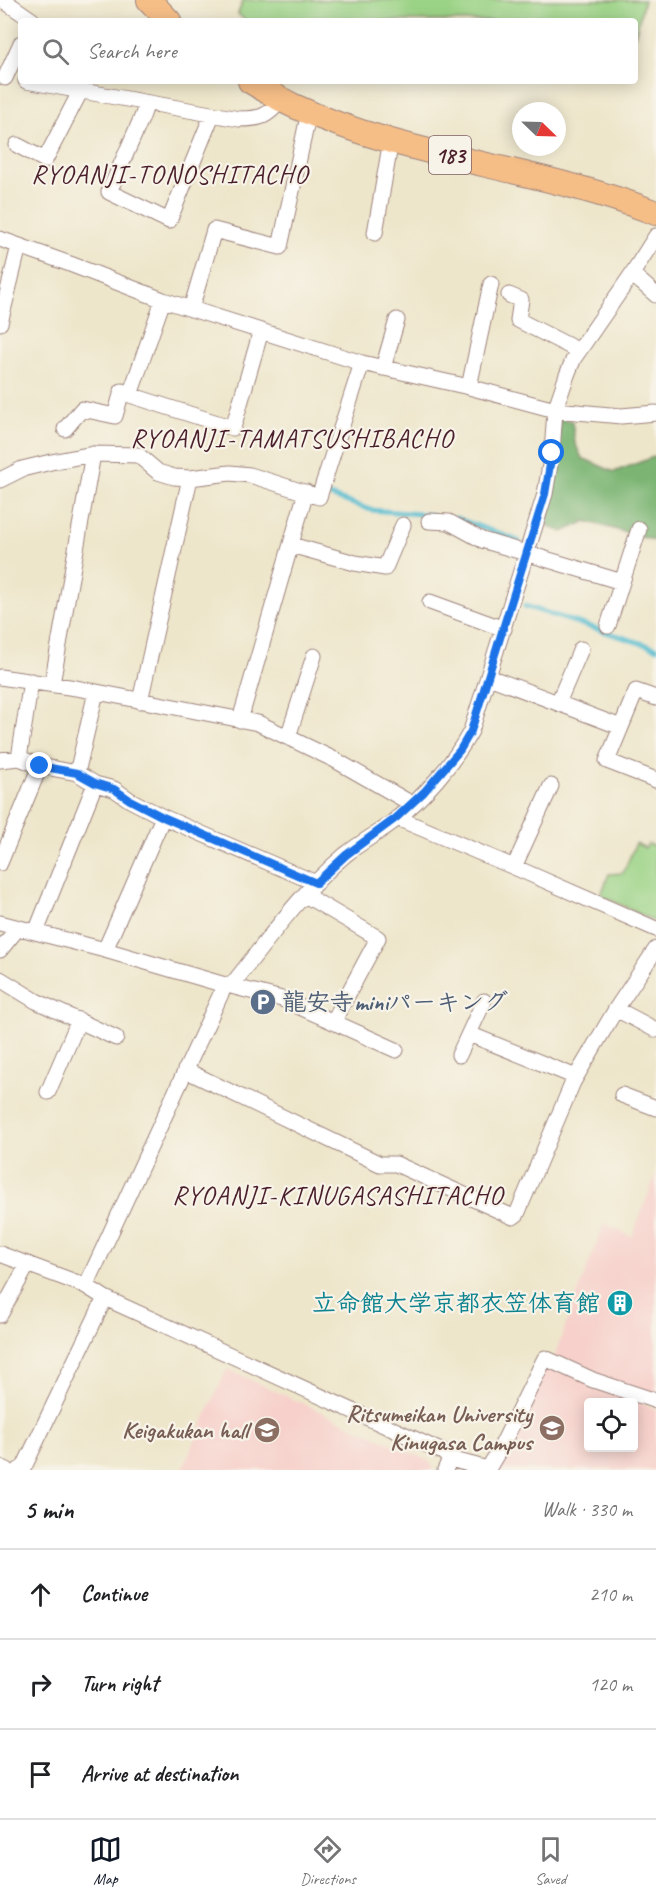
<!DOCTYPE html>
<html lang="en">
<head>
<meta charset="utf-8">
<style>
	body { margin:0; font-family:Caveat,"Klee One",sans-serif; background:#f6f6f6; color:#202124 }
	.controls { position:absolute; right:18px; bottom:18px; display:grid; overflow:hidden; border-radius:6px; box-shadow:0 3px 15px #0003 }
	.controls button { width:54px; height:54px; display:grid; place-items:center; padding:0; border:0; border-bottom:2px solid #e0e0e0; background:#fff; color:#202124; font:30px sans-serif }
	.compass { position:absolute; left:512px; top:102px; width:54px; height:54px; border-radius:50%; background:#fff; box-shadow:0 3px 15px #0003; rotate:113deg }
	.stop { position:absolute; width:18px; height:18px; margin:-14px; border:4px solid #1a73e8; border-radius:50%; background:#fff }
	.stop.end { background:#1a73e8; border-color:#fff; box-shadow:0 2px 6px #0008 }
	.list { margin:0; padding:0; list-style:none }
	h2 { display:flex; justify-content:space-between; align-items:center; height:78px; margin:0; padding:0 24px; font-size:26px }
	h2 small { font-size:20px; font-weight:400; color:#757577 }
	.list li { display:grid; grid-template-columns:39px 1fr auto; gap:18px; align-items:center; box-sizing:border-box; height:90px; padding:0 24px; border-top:2px solid #e0e0e0 }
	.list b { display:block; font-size:22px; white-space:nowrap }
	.list em { font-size:20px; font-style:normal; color:#757577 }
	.icon { flex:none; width:33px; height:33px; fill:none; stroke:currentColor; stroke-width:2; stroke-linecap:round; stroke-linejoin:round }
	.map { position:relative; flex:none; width:656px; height:1470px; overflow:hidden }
	.search { position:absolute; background:#fff; box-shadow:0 3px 15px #0003; left:18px; right:18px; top:18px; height:66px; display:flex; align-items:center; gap:15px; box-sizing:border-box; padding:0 21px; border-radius:6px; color:#757577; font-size:22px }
	.sheet { height:348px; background:#fff }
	nav { display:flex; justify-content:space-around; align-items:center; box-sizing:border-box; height:84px; border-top:2px solid #e0e0e0; background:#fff; font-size:16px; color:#757577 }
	nav a { display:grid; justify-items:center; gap:3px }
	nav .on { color:#111827 }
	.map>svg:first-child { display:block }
	.built { fill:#f7d0cb; fill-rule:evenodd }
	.green { fill:#9bd386; stroke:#727958; stroke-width:1.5 }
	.forest { fill:#7cb573; stroke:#636a4f; stroke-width:1.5 }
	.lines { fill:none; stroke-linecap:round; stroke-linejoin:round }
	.stream { stroke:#52bccf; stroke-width:5 }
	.minor-casing { stroke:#9c827b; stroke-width:17 }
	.primary-casing { stroke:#9c827b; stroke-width:26 }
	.minor { stroke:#fff; stroke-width:15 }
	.primary { stroke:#f6be87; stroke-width:24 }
	.route { stroke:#1a73e8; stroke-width:8 }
	.labels { text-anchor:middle; stroke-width:4.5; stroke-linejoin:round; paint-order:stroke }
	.shield { fill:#f7f3e8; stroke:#7e5f64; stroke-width:1.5 }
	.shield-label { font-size:22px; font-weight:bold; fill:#4a1f2b }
	.service-label { font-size:24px; font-weight:bold; fill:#4e5e75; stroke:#f7f3e8; text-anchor:start }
	.culture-label { font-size:24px; font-weight:bold; fill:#0d838f; stroke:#f7f3e8; text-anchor:end }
	.education-label { font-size:24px; font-weight:bold; fill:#785e54; stroke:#f7f3e8; text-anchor:end }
	.neighbourhood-label { font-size:26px; letter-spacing:1.5px; fill:#4a1f2b; stroke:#f7f3e8 }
</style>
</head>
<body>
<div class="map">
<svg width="656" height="1470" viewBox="0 0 656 1470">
	<rect width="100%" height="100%" fill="#f7f3e8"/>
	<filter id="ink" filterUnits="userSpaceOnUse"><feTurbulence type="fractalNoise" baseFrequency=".0167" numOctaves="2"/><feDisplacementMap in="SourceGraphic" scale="12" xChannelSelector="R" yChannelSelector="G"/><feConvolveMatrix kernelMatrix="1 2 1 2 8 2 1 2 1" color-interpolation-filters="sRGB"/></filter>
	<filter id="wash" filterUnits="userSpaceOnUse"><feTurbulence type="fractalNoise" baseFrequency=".008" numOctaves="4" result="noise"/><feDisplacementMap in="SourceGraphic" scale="24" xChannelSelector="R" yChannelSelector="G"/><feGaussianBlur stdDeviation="1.35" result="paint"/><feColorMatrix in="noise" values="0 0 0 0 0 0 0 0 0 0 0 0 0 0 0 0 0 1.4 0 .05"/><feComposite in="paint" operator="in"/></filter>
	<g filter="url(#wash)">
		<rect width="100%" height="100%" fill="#eee6cb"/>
		<!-- built -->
		<path class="built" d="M656,1174V1396L628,1388L554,1357L604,1223L632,1237Z
			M550,1366L656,1409V1470H497L543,1372ZM588,1402H634V1448H588Z
			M227,1369L429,1461L434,1470H182Z"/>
		<!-- green -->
		<path class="green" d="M243,0H644L635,37V21H377L366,19V21H246L238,14Z
			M636,843L645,848L648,844L656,846V922L601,895L609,874L623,873Z"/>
		<!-- forest -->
		<path class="forest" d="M560,419L572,421L575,443L582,458L614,472L656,456V541L586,521L563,532L547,525Z"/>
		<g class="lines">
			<!-- stream -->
			<path class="stream" d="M321,493L371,510L432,515
				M456,518L519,541
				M525,606L656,648"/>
		</g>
	</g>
	<g filter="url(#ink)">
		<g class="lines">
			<defs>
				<path id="minor" d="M3,0L32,20L31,21
					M5,78L21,43
					M26,81L239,119C261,119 267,117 281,100
					M147,103L142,117L109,192L169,221L212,115
					M17,145L45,160L81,90
					M375,233L391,140
					M0,239L70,264L163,300L362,363L469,387L555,410L621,416L656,413
					M632,274L656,295
					M509,295L521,300L518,320L579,351
					M163,300L130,395L233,428L261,331
					M191,309L214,230L280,247L309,112
					M0,323L19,246
					M383,368L397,320
					M469,387L491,284
					M65,429L82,409L115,416L122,391L130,395
					M0,480L22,469L51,462L93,454L138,455L158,472L174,477L190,478L230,473L250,475L319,497L362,363
					M429,521L449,522L482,540L622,582
					M291,545L355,563L385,568L403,525
					M430,602L504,629
					M608,626L639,529
					M0,677L76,688L258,723L335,760L412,804
					M489,677L621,727
					M52,684L93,454
					M656,698L636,691L607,761L656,780
					M140,701L190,478
					M558,703L581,649
					M240,720L306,492
					M288,737L314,656
					M19,758L31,681
					M0,760L19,758L40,766L77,773L95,784L114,789L130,800L163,817L316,883
					M77,773L96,692
					M397,818L514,867L656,929
					M0,863L40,766
					M514,867L551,786
					M305,895L378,938L333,1022
					M0,923L105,950L225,985
					M36,932L95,784
					M0,950L18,928
					M105,950L163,817
					M0,979L36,1001L116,1038
					M231,986L282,999L396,1050
					M616,1009L656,1030
					M469,1034L576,1077
					M459,1055L484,1001
					M185,1070L380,1164H396L513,1217L517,1214L573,1082L616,1009L656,949
					M48,1092L79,1020
					M622,1095L656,1108
					M0,1254L86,1286L105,1298L443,1452L450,1459L445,1470
					M86,1286L225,985L231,986C267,941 301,892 345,855C360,843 378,833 394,821C424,797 453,764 471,731L545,494L552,453L555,410L567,375L574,358L632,274L656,236
					M0,1315L28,1264
					M450,1459L488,1469L501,1447L545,1358L593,1380L656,1401
					M0,1467L7,1470
					M19,1470L24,1467L105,1298"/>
				<path id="primary" d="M149,0L169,21
					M250,81C265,90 279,99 294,106C409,159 539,167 656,213"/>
			</defs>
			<!-- minor casing -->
			<use href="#minor" class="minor-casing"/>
			<!-- primary casing -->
			<use href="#primary" class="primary-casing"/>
			<!-- minor -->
			<use href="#minor" class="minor"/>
			<!-- primary -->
			<use href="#primary" class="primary"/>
		</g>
	</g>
	<g class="lines" filter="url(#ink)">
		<!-- route -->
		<path class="route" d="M40,766L77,773L95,783L114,789L130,800L163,817L316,883L346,855L396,818L424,792L460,750L471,731L545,494L552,453"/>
	</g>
	<!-- icons -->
	<defs>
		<symbol id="parking-disc" viewBox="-11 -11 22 22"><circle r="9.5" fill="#5c6f8a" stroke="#f7f3e8"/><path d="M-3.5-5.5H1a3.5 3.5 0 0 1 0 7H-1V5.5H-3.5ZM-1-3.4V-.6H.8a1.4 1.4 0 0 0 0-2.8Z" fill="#fff"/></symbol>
		<symbol id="building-disc" viewBox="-11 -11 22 22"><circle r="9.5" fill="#0f9aa8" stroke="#f7f3e8"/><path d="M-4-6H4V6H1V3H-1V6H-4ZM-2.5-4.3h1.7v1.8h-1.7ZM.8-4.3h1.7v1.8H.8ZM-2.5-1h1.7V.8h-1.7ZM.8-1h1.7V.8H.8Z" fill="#fff"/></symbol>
		<symbol id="university-disc" viewBox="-11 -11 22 22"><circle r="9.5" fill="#8d6e63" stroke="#f7f3e8"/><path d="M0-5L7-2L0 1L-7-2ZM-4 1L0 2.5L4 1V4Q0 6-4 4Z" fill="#fff"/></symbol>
	</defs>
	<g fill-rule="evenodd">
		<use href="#parking-disc" x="248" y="987" width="30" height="30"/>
		<use href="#building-disc" x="605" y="1288" width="30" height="30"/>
		<use href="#university-disc" x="537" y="1413" width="30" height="30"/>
		<use href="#university-disc" x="252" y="1415" width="30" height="30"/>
	</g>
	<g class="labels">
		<!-- shield labels -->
		<rect class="shield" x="429" y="136" width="42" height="38" rx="4.5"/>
		<g class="shield-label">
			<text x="450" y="163">183</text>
		</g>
		<!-- service labels -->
		<g class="service-label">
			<text x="282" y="1010">龍安寺miniパーキング</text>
		</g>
		<!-- culture labels -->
		<g class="culture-label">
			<text x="600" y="1311">立命館大学京都衣笠体育館</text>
		</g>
		<!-- education labels -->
		<g class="education-label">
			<text x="532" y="1422">Ritsumeikan University<tspan x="532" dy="28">Kinugasa Campus</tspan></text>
			<text x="248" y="1438">Keigakukan hall</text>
		</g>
		<!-- neighbourhood labels -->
		<g class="neighbourhood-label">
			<text x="170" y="183">RYOANJI-TONOSHITACHO</text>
			<text x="292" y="447">RYOANJI-TAMATSUSHIBACHO</text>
			<text x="338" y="1204">RYOANJI-KINUGASASHITACHO</text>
		</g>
	</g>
</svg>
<div class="controls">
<button><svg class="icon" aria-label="locate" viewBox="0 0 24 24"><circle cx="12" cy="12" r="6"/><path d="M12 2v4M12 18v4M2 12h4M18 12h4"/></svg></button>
</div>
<svg class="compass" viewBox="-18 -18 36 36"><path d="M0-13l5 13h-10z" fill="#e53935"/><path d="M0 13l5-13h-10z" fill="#757577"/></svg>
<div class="stop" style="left:552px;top:453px"></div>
<div class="stop end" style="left:40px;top:766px"></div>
<div class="search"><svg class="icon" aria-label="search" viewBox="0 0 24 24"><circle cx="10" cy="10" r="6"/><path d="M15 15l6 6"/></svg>Search here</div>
</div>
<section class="sheet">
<h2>5 min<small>Walk · 330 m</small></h2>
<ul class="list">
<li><svg class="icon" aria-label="ahead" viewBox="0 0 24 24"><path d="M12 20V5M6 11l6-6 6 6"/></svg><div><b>Continue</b></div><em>210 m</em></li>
<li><svg class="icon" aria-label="right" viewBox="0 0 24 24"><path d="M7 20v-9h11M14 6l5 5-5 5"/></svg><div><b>Turn right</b></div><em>120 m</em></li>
<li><svg class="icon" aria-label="arrive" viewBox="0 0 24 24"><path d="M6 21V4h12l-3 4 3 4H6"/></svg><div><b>Arrive at destination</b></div></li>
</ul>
</section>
<nav>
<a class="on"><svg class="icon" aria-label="map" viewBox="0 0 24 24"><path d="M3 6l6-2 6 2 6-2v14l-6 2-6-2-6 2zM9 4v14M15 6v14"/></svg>Map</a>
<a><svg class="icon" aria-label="directions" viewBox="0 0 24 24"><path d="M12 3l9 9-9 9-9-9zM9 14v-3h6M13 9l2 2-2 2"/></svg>Directions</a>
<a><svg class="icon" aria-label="saved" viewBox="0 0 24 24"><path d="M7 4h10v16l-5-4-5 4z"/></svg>Saved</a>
</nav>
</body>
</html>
